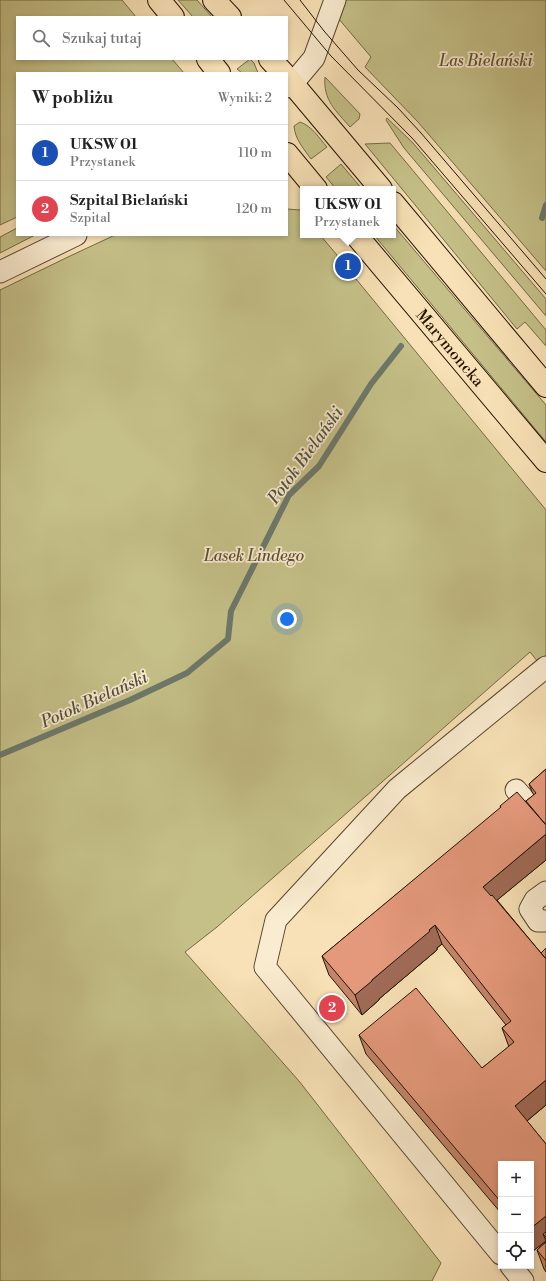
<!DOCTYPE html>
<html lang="pl">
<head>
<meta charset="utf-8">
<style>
	body { margin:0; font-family:"Libre Bodoni",serif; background:#f2f2f2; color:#222 }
	.controls { position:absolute; right:12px; bottom:12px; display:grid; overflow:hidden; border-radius:0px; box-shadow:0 2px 6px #0003 }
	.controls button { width:36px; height:36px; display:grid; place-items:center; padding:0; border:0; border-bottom:1px solid #e0e0e0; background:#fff; color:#222; font:20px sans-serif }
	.you { position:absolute; left:287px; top:619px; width:14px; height:14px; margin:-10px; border:3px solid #fff; border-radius:50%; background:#1a73e8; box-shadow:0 0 0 6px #1a73e833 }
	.badge { display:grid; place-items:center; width:26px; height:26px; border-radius:50%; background:#8f2418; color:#fff; font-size:13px; font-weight:700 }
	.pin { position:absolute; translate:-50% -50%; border:2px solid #fff; box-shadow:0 1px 4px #0006 }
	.popup { position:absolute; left:300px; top:186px; width:96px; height:52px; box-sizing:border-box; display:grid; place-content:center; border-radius:0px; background:#fff; filter:drop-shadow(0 1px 3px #0005); font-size:13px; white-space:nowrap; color:#767676 }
	.popup b { font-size:15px; color:#222 }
	.popup::after { content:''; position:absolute; left:50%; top:100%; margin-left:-8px; border:8px solid transparent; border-top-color:#fff }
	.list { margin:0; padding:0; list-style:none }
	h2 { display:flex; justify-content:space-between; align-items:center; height:52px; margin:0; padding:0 16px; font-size:17px }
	h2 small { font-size:13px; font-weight:400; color:#767676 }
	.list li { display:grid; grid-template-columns:26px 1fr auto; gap:12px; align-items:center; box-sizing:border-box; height:56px; padding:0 16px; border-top:1px solid #e0e0e0 }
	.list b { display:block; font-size:15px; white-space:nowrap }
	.list p { margin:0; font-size:13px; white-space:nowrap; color:#767676 }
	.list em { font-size:13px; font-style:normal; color:#767676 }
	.icon { flex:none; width:22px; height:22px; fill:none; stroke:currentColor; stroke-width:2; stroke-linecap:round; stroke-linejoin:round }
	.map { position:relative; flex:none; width:546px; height:1281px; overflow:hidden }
	.search { position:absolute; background:#fff; box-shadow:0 2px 6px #0003; left:16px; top:16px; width:272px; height:44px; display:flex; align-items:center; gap:10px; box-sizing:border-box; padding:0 14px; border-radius:0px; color:#767676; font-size:15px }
	.panel { position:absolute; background:#fff; box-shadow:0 2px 6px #0003; left:16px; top:72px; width:272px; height:164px; border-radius:0px }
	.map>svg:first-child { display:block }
	.green { fill:#c5c088; stroke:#746a44 }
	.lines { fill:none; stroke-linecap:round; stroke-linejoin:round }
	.stream { stroke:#6c796b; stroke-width:6 }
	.minor-casing { stroke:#58472e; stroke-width:23 }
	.major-casing { stroke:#231400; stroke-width:24 }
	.minor { stroke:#faecd0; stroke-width:21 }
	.major { stroke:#f8e1b6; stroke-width:22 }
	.tram { stroke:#231400; stroke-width:1 }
	.wall { fill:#c4846b; stroke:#231400 }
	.shaded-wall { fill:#a06b57; stroke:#231400 }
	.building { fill:#e4997c; stroke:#231400 }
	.labels { text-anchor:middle; stroke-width:3.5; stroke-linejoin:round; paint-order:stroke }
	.park-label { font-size:16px; font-style:italic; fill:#5c5030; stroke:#faecd0 }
	.street-label { font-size:16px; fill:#231400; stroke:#faecd0 }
	.water-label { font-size:17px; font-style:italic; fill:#4e4f3e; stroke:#faecd0 }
</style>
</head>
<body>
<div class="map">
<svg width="546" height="1281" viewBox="0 0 546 1281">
	<rect width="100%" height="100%" fill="#f8e1b6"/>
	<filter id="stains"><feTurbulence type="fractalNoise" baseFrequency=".005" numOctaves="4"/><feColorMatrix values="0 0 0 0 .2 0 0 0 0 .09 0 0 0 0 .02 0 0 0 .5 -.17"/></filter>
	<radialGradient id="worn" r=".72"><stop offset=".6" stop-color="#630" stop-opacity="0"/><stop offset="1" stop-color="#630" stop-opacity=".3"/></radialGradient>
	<!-- green -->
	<path class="green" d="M0,0H122L136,17H17V59H172L184,73H17V217L0,225Z
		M178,0H197L212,17H193Z
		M346,0H546V271L418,122L365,67L371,57L338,18Z
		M250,59L254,63L258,73H242L237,69Z
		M325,77L360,114L359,119L350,127C336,111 323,100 325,77Z
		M387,118L413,143L546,299V316L404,148L386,120Z
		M300,122C312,126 319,138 327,147L311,159C303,148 295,139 294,126Z
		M390,143L546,330V346L525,322L517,329L365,144Z
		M341,164L362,189H336L326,177Z
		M287,209L300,210L303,214V235H320L337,255L338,262L351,278L356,279L546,510V655L538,662L530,652L217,927L185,952L299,1081L441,1263L432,1281H0V290L70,256L115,235H287Z
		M393,225L546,405V442L374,235H393Z
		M17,228V235H35L0,253V237Z"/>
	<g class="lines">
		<!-- stream -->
		<path class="stream" d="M542,218L546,205
			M0,755L130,700L187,673L228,639L231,611L289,495L319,466L371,384L401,346"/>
		<defs>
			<path id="minor" d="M287,87L293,83L314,58L335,0
				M0,272L76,235
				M516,790L531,807
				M546,892L535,900L530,909L538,921H546
				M501,1254L265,967L276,920L397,789L546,667
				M511,1266L523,1281"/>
			<g id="major">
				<path d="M159,0L173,17"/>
				<path d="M214,0L230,17"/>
				<path d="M208,59L219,73"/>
				<path d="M270,59L283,73"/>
				<path d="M287,77L381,189"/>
				<path d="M287,154L316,189"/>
				<path d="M393,203L546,386"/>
				<path id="s1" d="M356,235L546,461"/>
			</g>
		</defs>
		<!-- minor casing -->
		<use href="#minor" class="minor-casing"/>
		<!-- major casing -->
		<use href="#major" class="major-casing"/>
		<!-- minor -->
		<use href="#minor" class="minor"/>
		<!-- major -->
		<use href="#major" class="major"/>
		<!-- tram -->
		<path class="tram" d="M284,0L331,56L413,139L546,294
			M300,0L324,31L358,70L398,108L421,133L546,279"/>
	</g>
	<!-- wall -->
	<path class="wall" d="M546,769V860L497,900L541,953L546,948V1105L527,1121L546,1144V1241L533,1251L531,1249V1164H501V1213L366,1054L359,1035L482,1068L509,1047L502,1028L506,1025L442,944L437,948V950L379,999V1000L362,1015L329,975L322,956L501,808L500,806L526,801L534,795L532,792L529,784Z
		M546,1242V1272L544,1269L537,1250Z"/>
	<!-- shaded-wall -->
	<path class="shaded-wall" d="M546,834V860L490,906L483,887Z
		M435,925L442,944L437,948V950L379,999V1000L362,1015L355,995L372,980Z
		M546,1080V1105L522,1125L515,1106Z
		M546,1216V1237L543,1234L546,1241L533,1251L531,1245V1228Z"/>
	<!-- building -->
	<path class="building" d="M546,769V825L526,801L536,793L529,784Z
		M517,792L546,825V834L483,887L491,896L492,895L546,959V1080L515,1106L546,1144V1216L531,1228V1164H501V1202L359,1035L416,988L482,1068L514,1042L502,1028L511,1021L435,925L429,930L430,931L372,980V981L355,995L322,956L501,807L500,806Z
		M546,948V959L541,953Z
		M546,1232V1237L543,1234Z
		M546,1242V1261L537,1250Z"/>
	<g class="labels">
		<!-- park labels -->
		<g class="park-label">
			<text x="486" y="66">Las Bielański</text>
			<text x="254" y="561">Lasek Lindego</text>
		</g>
		<!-- street labels -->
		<g class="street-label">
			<text dy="6" stroke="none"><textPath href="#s1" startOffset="147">Marymoncka</textPath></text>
		</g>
		<!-- water labels -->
		<g class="water-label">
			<text transform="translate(305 455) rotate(-54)" y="6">Potok Bielański</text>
			<text transform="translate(94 699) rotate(-24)" y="6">Potok Bielański</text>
		</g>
	</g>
	<rect width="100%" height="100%" filter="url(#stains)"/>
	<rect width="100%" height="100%" fill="url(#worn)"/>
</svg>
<div class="controls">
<button>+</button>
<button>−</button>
<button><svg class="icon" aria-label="locate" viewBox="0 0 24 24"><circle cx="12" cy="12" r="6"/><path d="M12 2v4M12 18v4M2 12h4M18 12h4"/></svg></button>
</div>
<div class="you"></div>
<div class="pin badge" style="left:348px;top:266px;background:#1a4fb4">1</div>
<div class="popup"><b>UKSW 01</b>Przystanek</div>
<div class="pin badge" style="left:332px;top:1008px;background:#e0444e">2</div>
<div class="search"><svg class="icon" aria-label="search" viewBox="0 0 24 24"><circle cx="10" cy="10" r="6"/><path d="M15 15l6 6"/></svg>Szukaj tutaj</div>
<section class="panel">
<h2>W pobliżu<small>Wyniki: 2</small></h2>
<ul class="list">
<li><span class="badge" style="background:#1a4fb4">1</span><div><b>UKSW 01</b><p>Przystanek</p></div><em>110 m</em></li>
<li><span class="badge" style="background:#e0444e">2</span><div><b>Szpital Bielański</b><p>Szpital</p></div><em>120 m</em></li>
</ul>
</section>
</div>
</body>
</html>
